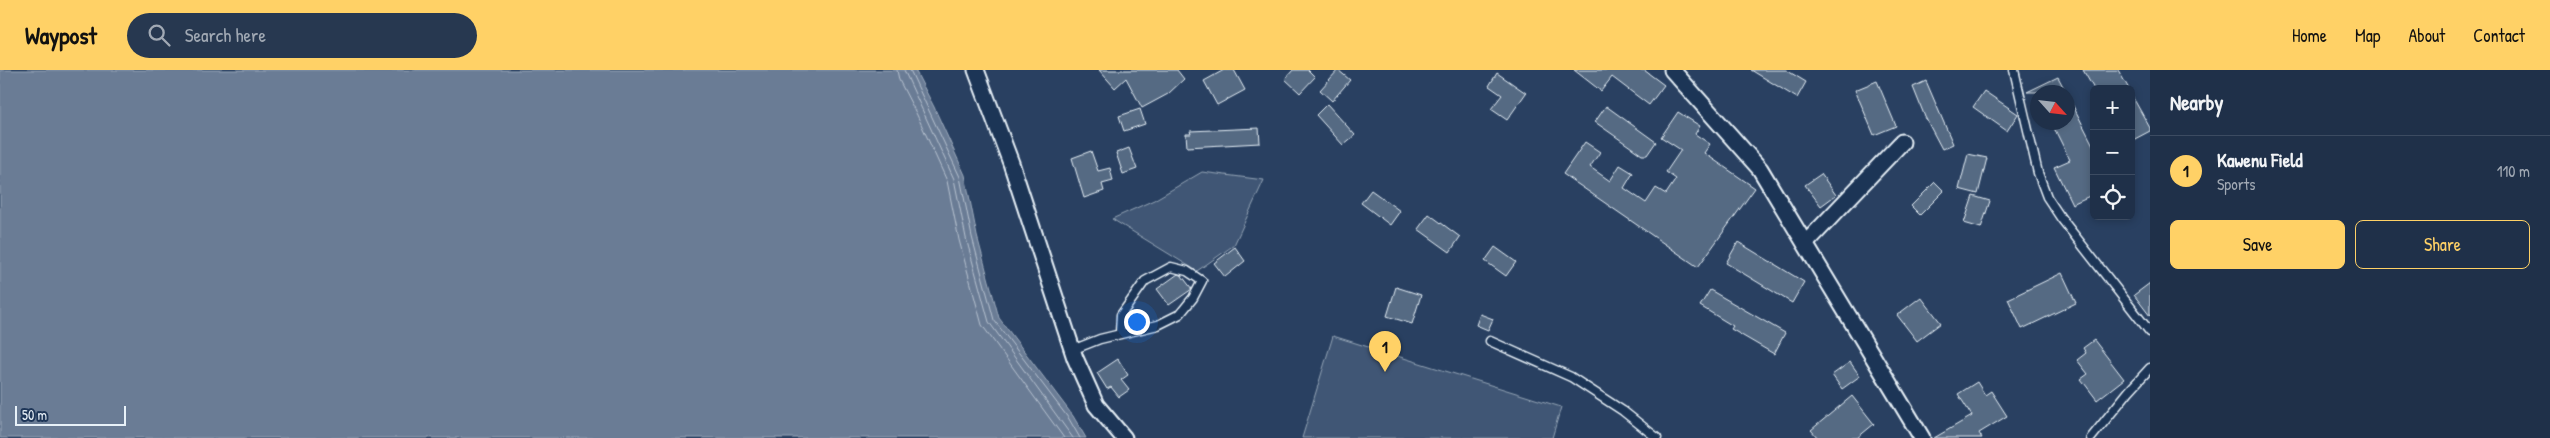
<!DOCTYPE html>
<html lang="en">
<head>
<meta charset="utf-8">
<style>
	body { margin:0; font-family:"Patrick Hand",sans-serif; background:#273850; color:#f1f3f6 }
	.controls { position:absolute; right:15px; top:15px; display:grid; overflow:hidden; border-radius:8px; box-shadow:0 2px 8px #0003 }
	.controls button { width:45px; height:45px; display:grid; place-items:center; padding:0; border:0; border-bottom:1px solid #3c4b61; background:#1f3049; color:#f1f3f6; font:25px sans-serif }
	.compass { position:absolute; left:2030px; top:15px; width:45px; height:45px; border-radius:50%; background:#1f3049; box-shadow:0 2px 8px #0003; rotate:117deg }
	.scale { position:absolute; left:15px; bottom:12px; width:111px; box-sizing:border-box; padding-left:5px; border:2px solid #e8f1f8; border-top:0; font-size:14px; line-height:18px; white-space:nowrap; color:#e8f1f8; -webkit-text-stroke:4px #1d3557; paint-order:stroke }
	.you { position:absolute; left:1136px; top:251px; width:18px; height:18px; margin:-12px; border:4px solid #fff; border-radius:50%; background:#1a73e8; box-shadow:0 0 0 8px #1a73e833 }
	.badge { display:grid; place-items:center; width:32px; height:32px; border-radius:50%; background:#ffd166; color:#111; font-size:16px; font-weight:700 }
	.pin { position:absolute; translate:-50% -41px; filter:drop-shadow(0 1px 2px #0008) }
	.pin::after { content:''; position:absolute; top:26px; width:18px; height:15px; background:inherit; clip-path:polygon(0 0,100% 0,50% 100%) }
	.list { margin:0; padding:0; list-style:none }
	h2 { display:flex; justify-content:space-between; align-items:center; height:65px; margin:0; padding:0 20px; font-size:21px }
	h2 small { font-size:16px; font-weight:400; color:#a1a9b4 }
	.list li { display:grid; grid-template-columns:32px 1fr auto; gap:15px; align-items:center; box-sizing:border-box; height:70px; padding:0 20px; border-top:1px solid #3c4b61 }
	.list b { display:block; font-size:19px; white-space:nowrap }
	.list p { margin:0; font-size:16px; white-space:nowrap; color:#a1a9b4 }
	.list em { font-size:16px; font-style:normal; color:#a1a9b4 }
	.actions { display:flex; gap:10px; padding:15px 20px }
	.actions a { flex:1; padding:11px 0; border:1px solid #ffd166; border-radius:8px; text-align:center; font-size:18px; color:#ffd166 }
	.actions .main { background:#ffd166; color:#111 }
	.icon { flex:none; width:28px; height:28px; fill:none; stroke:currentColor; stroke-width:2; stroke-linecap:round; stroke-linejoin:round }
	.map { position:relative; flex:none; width:2150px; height:368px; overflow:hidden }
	header { display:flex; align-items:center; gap:30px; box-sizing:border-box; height:70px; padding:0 25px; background:#ffd166; color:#111 }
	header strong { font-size:24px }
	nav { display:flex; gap:28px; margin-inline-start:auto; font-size:18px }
	.search { width:350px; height:45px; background:#273850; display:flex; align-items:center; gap:12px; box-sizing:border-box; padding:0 18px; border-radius:28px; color:#a1a9b4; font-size:19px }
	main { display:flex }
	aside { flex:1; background:#1f3049 }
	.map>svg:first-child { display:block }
	.green { fill:#415774; stroke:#94a4b6 }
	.water { fill:#6b7c95; stroke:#9dabbd }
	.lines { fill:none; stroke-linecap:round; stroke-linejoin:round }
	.shore { stroke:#b6c2d0; stroke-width:1 }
	.building { fill:#556a83; stroke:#e8f1f8 }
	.service-casing { stroke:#e8f1f8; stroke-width:11 }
	.minor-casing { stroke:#e8f1f8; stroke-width:19 }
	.service { stroke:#1d3557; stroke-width:8 }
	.minor { stroke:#1d3557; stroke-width:15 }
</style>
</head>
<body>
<header>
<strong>Waypost</strong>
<div class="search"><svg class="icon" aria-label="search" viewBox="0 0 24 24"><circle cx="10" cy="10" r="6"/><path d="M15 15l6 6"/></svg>Search here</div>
<nav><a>Home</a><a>Map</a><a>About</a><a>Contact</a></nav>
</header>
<main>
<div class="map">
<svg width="2150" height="368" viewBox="0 0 2150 368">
	<rect width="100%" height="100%" fill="#294061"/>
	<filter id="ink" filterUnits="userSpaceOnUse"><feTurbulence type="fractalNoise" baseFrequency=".02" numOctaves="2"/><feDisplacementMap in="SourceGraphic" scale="10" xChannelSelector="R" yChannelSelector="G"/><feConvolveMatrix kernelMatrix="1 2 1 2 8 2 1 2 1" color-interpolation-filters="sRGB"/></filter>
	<g filter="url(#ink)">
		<!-- green -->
		<path class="green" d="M1202,102L1264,110L1234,175L1197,201L1112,149L1154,130Z
			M1333,266L1561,337L1552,368H1302Z"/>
		<!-- water -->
		<path class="water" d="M0,0H915L934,37L965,105L977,166L999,248L1073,346L1086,368H0Z"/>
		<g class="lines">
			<!-- shore -->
			<path class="shore" d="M897,0L899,10L917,45L947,111L959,170L982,255L1064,368
				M904,0L954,109L966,168L989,252L1073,368
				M910,0L960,107L972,167L994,250L1069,349L1080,368"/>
		</g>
		<!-- building -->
		<path class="building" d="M1099,0H1177L1184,9L1168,24L1142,38L1126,8L1115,18Z
			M1224,0H1234L1245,20L1217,35L1204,11Z
			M1293,0H1308L1315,7L1300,23L1285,9Z
			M1338,0L1350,10L1332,31L1320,20Z
			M1574,0H1644L1664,15L1649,35L1612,7L1601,21Z
			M1751,0H1786L1806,12L1797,28Z
			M2083,0H2118L2129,19H2094Z
			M1497,3L1526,23L1507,50L1491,39L1502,25L1489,16Z
			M2058,7L2066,22H2027Z
			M1877,11L1896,56L1874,65L1855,20Z
			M1926,11L1953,74L1942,79L1925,47L1913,17Z
			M1984,21L2018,44L2007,61L1973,37Z
			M2131,24L2150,58V61L2131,71Z
			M2068,26L2094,77V124L2072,134L2054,97L2070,90L2051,52H2068Z
			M1327,34L1355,65L1343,75L1316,45Z
			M1606,36L1656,72L1647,85H1642L1595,52Z
			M1140,39L1145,54L1124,61L1119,46Z
			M1678,42L1700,56L1695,64L1710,74L1704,83L1755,118L1698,197L1563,104L1585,72L1600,82L1590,97L1610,111L1620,95L1633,103L1624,118L1646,133L1656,118L1666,124L1676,109L1666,102L1681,80L1661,67Z
			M1259,58L1260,73L1187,77L1186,64H1191L1190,61Z
			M1129,78L1137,99L1123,104L1116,83Z
			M1091,81L1098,101L1110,98L1113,111L1102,114L1104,121L1084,128L1072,88Z
			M1968,84L1987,88L1978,124L1959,119Z
			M1821,104L1836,125L1821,136L1805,115Z
			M1935,112L1944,121L1920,145L1911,136Z
			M1371,120L1400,141L1390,155L1361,133Z
			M1973,126L1990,131L1981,158L1964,153Z
			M1429,144L1460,167L1450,182L1418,159Z
			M1738,172L1804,212L1792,233L1726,193Z
			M1235,177L1245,191L1225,207L1214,193Z
			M1495,177L1516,192L1506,206L1485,191Z
			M2062,203L2076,233L2022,259L2008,229Z
			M1178,204L1182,206L1192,219L1169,235L1157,219Z
			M2150,213V246L2134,225Z
			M1396,217L1421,225L1412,254L1387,246Z
			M1710,220L1785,263L1774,284L1731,259L1733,256L1700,236Z
			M1921,227L1941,253L1917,271L1897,245Z
			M1480,244L1493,249L1488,260L1476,255Z
			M2094,270L2124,309L2097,330L2081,309L2088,304L2077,290L2086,283L2083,278Z
			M1118,289L1128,305L1121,310L1129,320L1119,327L1111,317L1107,319L1097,303Z
			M1850,292L1860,306L1842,319L1832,305Z
			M1977,312L1985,325L1991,321L2007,346L1979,363L1982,368H1934L1972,346L1958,324Z
			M1852,326L1874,354L1857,368H1818L1811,360Z"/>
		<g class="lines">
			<defs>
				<path id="service" d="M2014,0L2038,103L2047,127L2061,148L2150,262
					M1490,271L1571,307L1623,341L1657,368
					M1072,280L1100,269L1158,255L1180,244L1193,228L1202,211L1187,201L1171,197L1145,211L1121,245L1120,263
					M2091,368L2129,321L2150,298"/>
				<path id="minor" d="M976,0L1011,93L1075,288L1096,335L1124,368
					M1672,0L1760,99L1922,368
					M1805,174L1902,72"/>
			</defs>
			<!-- service casing -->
			<use href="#service" class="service-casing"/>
			<!-- minor casing -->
			<use href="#minor" class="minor-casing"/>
			<!-- service -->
			<use href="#service" class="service"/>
			<!-- minor -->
			<use href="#minor" class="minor"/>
		</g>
	</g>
</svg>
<div class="controls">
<button>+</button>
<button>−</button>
<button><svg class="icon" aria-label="locate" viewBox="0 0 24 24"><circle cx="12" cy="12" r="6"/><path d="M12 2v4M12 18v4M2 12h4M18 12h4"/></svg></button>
</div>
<svg class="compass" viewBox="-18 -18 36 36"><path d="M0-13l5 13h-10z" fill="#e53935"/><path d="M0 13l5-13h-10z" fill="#a1a9b4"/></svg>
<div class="scale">50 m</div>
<div class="you"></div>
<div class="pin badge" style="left:1385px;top:302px">1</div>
</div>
<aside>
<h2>Nearby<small></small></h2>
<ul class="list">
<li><span class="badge">1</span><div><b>Kawenu Field</b><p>Sports</p></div><em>110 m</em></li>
</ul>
<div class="actions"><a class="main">Save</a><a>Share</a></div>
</aside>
</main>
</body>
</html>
